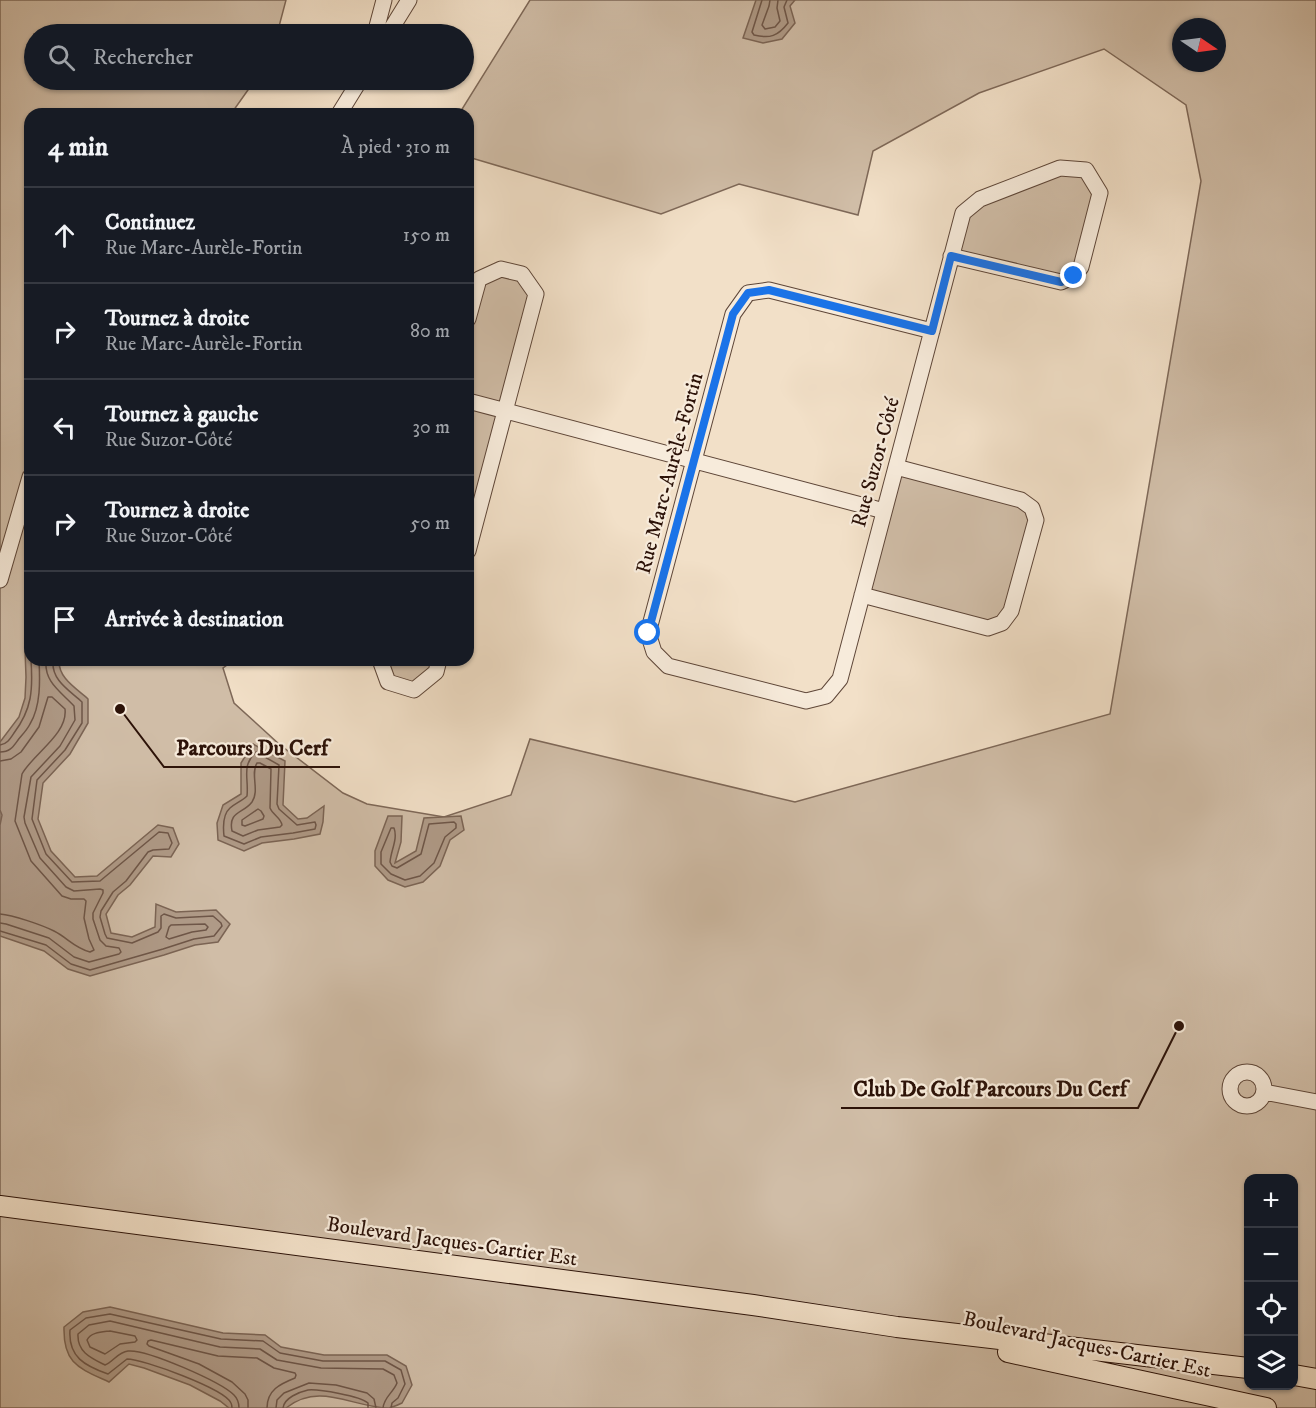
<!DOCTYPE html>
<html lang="fr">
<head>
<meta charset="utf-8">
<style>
	body { margin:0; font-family:"IM FELL DW Pica",serif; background:#20242c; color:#f1f3f6 }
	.controls { position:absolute; right:18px; bottom:18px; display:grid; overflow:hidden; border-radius:12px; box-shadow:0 2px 4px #0004 }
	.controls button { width:54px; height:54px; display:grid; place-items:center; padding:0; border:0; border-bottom:2px solid #363941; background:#171b24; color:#f1f3f6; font:30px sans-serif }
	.compass { position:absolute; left:1172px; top:18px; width:54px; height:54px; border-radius:50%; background:#171b24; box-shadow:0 2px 4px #0004; rotate:103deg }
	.stop { position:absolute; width:18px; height:18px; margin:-14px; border:4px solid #1a73e8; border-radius:50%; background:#fff }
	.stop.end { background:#1a73e8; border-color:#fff; box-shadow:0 2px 6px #0008 }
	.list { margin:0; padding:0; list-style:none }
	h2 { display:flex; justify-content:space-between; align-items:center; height:78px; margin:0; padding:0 24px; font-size:26px }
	h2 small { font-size:20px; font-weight:400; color:#9ea1a6 }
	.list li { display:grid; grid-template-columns:39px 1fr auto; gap:18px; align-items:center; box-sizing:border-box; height:96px; padding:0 24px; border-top:2px solid #363941 }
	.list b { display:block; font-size:22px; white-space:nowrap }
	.list p { margin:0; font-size:20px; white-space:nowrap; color:#9ea1a6 }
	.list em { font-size:20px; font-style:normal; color:#9ea1a6 }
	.icon { flex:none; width:33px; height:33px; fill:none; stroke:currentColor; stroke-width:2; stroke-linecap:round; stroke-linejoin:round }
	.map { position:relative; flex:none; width:1316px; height:1408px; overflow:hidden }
	.search { position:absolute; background:#171b24; box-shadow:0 2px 4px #0004; left:24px; top:24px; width:450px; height:66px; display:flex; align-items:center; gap:15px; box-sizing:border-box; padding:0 21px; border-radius:33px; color:#9ea1a6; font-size:22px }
	.panel { position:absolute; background:#171b24; box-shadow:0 2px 4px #0004; left:24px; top:108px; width:450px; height:558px; border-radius:18px }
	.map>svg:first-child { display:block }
	.green { fill:#d0bda7; stroke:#7e6858; stroke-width:1.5; fill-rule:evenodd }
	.water { fill:#af9a87; stroke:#7b6454; stroke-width:1.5 }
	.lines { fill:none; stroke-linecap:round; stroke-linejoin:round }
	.shore { stroke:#6e5648; stroke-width:1.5 }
	.minor-casing { stroke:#5e4638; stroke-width:17 }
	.major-casing { stroke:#2c1208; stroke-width:22 }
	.minor { stroke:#f7ebdb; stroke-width:15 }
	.major { stroke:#f2e0c8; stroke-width:20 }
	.route { stroke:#1a73e8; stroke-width:8 }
	.labels { text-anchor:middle; stroke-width:4.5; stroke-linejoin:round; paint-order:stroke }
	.street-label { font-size:21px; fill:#2c1208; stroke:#f7ebdb }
	.leader { fill:none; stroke:#2c1208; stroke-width:2 }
	.callout-dot { fill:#2c1208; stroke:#f7ebdb; stroke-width:2 }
	.callout-label { font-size:22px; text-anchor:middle; font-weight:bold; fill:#2c1208; stroke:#f7ebdb; stroke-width:4.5; stroke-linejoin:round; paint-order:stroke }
</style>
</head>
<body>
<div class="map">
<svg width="1316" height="1408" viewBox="0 0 1316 1408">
	<rect width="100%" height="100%" fill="#f2e0c8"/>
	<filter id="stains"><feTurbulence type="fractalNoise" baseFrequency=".00333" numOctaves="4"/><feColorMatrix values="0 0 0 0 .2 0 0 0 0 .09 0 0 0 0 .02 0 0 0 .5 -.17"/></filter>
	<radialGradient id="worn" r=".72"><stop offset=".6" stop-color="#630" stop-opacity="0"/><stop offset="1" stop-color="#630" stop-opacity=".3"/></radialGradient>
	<!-- green -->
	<path class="green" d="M0,0H286L277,34H34V80H255L231,114H30V660H234L223,668L234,703L279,744L343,793L367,804L444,817L511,795L530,739L795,802L1110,714L1201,181L1186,105L1104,49L979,93L873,151L858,215L739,184L661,214L468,157V114H459L530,0H1316V1408H0ZM1181,27H1217V63H1181ZM1248,1178H1294V1386H1248Z
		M1060,168L1086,170L1100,193L1081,267L1061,282L951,256L963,213Z
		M501,269L536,294L468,551V319L479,279Z
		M896,467L1032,508L1002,623L862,595Z
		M380,660H439L414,690L388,682Z"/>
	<!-- water -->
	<path class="water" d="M756,0H795L790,6L795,23L782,39L763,43L743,38Z
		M30,640V660H59C58,678 76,688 88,699V723L70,754L43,783L38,819L51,851L75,877L97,876L158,825L173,828L179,844L171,857L153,856L130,885L118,895L106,914L111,933L132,937L155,927L156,904L176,912L216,910L230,924L218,942L195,945L164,955L90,976L68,969L44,951L0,936V825L2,815L0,810V742L19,717L25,698L26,677L25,650Z
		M253,744L285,761L283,805L298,819L307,818L324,806L323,822L320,834L294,839L262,843L244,851L218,840L217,823L223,805L241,794V763Z
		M388,816H402L401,842L395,863L416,851L424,818L461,816L464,830L450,840L440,866L423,882L405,887L388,880L375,866V851Z
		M110,1307L223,1333L265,1335L281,1347L324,1355H387L406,1366L412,1385L402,1403C398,1405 393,1407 389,1408C353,1408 320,1381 286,1408H229L220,1401L190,1385L144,1368L129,1364L109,1382C79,1368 63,1364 64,1327L83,1312Z"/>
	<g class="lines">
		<!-- shore -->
		<path class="shore" d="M762,0L752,32L754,35C770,39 778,36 788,23L784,7L787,0
			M770,0L769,6L762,25L765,29L775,27L780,21L777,8L778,0
			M0,745C7,744 10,739 14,733C32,709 33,690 31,660
			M0,752C10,752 13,747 18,740C22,735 27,730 30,724C41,706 40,680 39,660
			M256,752L279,765L277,804L279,809L297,825L315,822L316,825L315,829L293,833L261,837L244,844L224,836C223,827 223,814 230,808C236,803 242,801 247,796C249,778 241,766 256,752Z
			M0,761L11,759L21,752L39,727L48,697H52L65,709C68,734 33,754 22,774L15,821L31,861L62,896L71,899H84L86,901L84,918L89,939L94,950L90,952C73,947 68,938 54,931C42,925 13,915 0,914
			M260,763L271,769L270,808C273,815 281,818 282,825L280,827L258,830L243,836L232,831C228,811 243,814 252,802C260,790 250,774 257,763Z
			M258,809L261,811L264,816L263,819L245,826L242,825V820Z
			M454,822L456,824V828L445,837L434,863L420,876L405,880L391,874L381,864V852L391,828H394C398,839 391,850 390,862L392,866L397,868L421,854L429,824Z
			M0,923L6,924L49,938L74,957L89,962L119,954L121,952L119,948L106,946L100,940L93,919V913L103,893V890L100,889L74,891L66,887L40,858L25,823L24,817L31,777L60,746L75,720L74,706C60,691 44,682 46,660
			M205,924L208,927L206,930L192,932L169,939L166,937L169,927L171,925Z
			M0,931L46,945L71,964L90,970L163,949L194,939L214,936L222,926L221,923L213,916L176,918L164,914L161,916V928L158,932L132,943L107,938L105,934L100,917L101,911L113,892L126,881L148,852L153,850L169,849L172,843L168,833L159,832L100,881L72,882L46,854L32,819L37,780L65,750L82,723V702C69,690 51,680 53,660
			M110,1331L135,1336L137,1340L135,1342L120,1344L105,1354L90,1347L87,1340C91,1332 102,1332 110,1331Z
			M232,1408C232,1406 232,1405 231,1403C225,1389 143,1359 127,1359L108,1374C85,1366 68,1357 70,1330L86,1318L110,1314L221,1339L263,1341L280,1353L323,1361H385L401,1370L405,1384L398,1398L392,1403L391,1408
			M239,1408C239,1403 238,1399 234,1395C221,1382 147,1349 128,1351C118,1352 113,1362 105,1365C91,1358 77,1352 78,1334L89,1325L110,1321L220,1347L260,1349L277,1360L321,1368L383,1369L394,1375L397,1383C393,1393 384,1397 383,1408
			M248,1408V1400L245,1394L232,1382L199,1364L149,1346L147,1344L148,1341L151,1340L218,1356L257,1358L274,1368L295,1373L296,1375L295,1378C280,1384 267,1390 267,1408
			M276,1408L277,1400L284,1393L309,1383L336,1385L367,1393L374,1399L376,1408
			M283,1408C284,1398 299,1392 308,1390C319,1389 360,1396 368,1403V1408"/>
		<defs>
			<path id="minor" d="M375,34L384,0
				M388,34L409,0
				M339,114L360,80
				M468,319L479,279L501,269L522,274L536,294L468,551
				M932,331L769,290L748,293L733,314L648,633L654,652L668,666L806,701L826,696L840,679L963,213L980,199L1060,168L1086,170L1100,193L1081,267L1074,276L1061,282L951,256
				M468,401L884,511
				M0,580L30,477
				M862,595L988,628L1002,623L1011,611L1036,520L1032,508L1021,500L896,467
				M380,660L388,682L414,690L436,672L439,660
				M1230 1089a17 17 0 1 1 34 0a17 17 0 1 1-34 0Z
				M1264,1092L1316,1102"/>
			<path id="major" d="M0,1206L753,1305L897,1327L1248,1368
				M1008,1352L1266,1408
				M1294,1375L1316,1379"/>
		</defs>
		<!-- minor casing -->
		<use href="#minor" class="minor-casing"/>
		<!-- major casing -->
		<use href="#major" class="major-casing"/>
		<!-- minor -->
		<use href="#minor" class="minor"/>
		<!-- major -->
		<use href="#major" class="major"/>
	</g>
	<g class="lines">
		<!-- route -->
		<path class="route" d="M648,633L733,314L748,293L769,290L932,331L951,256L1061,282L1074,276"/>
	</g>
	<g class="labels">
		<!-- street labels -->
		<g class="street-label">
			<text transform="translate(875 462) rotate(-75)" y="7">Rue Suzor-Côté</text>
			<text transform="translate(669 473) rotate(-75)" y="7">Rue Marc-Aurèle-Fortin</text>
			<text transform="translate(452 1241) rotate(8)" y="7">Boulevard Jacques-Cartier Est</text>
			<text transform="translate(1087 1344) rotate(12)" y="7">Boulevard Jacques-Cartier Est</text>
		</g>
	</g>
	<!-- callouts -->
	<path class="leader" d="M120 709L164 767H340M1179 1026L1138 1108H841"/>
	<g class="callout-dot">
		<circle cx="120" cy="709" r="6"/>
		<circle cx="1179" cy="1026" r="6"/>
	</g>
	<g class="callout-label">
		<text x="252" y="755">Parcours Du Cerf</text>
		<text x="990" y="1096">Club De Golf Parcours Du Cerf</text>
	</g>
	<rect width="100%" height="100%" filter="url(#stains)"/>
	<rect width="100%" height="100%" fill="url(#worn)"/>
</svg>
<div class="controls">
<button>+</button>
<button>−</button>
<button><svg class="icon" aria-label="locate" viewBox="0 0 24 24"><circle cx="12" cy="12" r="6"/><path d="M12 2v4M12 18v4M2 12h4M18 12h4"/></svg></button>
<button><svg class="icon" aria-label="layers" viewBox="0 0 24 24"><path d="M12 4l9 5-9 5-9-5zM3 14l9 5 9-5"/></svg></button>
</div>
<svg class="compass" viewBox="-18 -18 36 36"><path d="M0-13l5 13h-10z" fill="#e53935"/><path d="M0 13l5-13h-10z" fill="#9ea1a6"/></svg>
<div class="stop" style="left:648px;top:633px"></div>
<div class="stop end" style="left:1074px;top:276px"></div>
<div class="search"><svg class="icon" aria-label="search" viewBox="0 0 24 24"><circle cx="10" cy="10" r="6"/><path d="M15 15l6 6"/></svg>Rechercher</div>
<section class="panel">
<h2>4 min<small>À pied · 310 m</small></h2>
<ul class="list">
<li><svg class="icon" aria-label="ahead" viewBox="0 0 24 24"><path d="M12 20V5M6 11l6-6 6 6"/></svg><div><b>Continuez</b><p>Rue Marc-Aurèle-Fortin</p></div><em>150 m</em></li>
<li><svg class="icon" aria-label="right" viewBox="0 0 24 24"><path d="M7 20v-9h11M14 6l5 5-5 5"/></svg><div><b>Tournez à droite</b><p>Rue Marc-Aurèle-Fortin</p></div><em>80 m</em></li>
<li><svg class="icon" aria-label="left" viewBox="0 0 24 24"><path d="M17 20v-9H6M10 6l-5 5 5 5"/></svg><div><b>Tournez à gauche</b><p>Rue Suzor-Côté</p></div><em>30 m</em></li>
<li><svg class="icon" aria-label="right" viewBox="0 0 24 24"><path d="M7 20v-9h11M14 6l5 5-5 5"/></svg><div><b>Tournez à droite</b><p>Rue Suzor-Côté</p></div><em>50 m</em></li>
<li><svg class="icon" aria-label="arrive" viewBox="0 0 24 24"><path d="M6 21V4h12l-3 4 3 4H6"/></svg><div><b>Arrivée à destination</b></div></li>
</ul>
</section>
</div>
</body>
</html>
